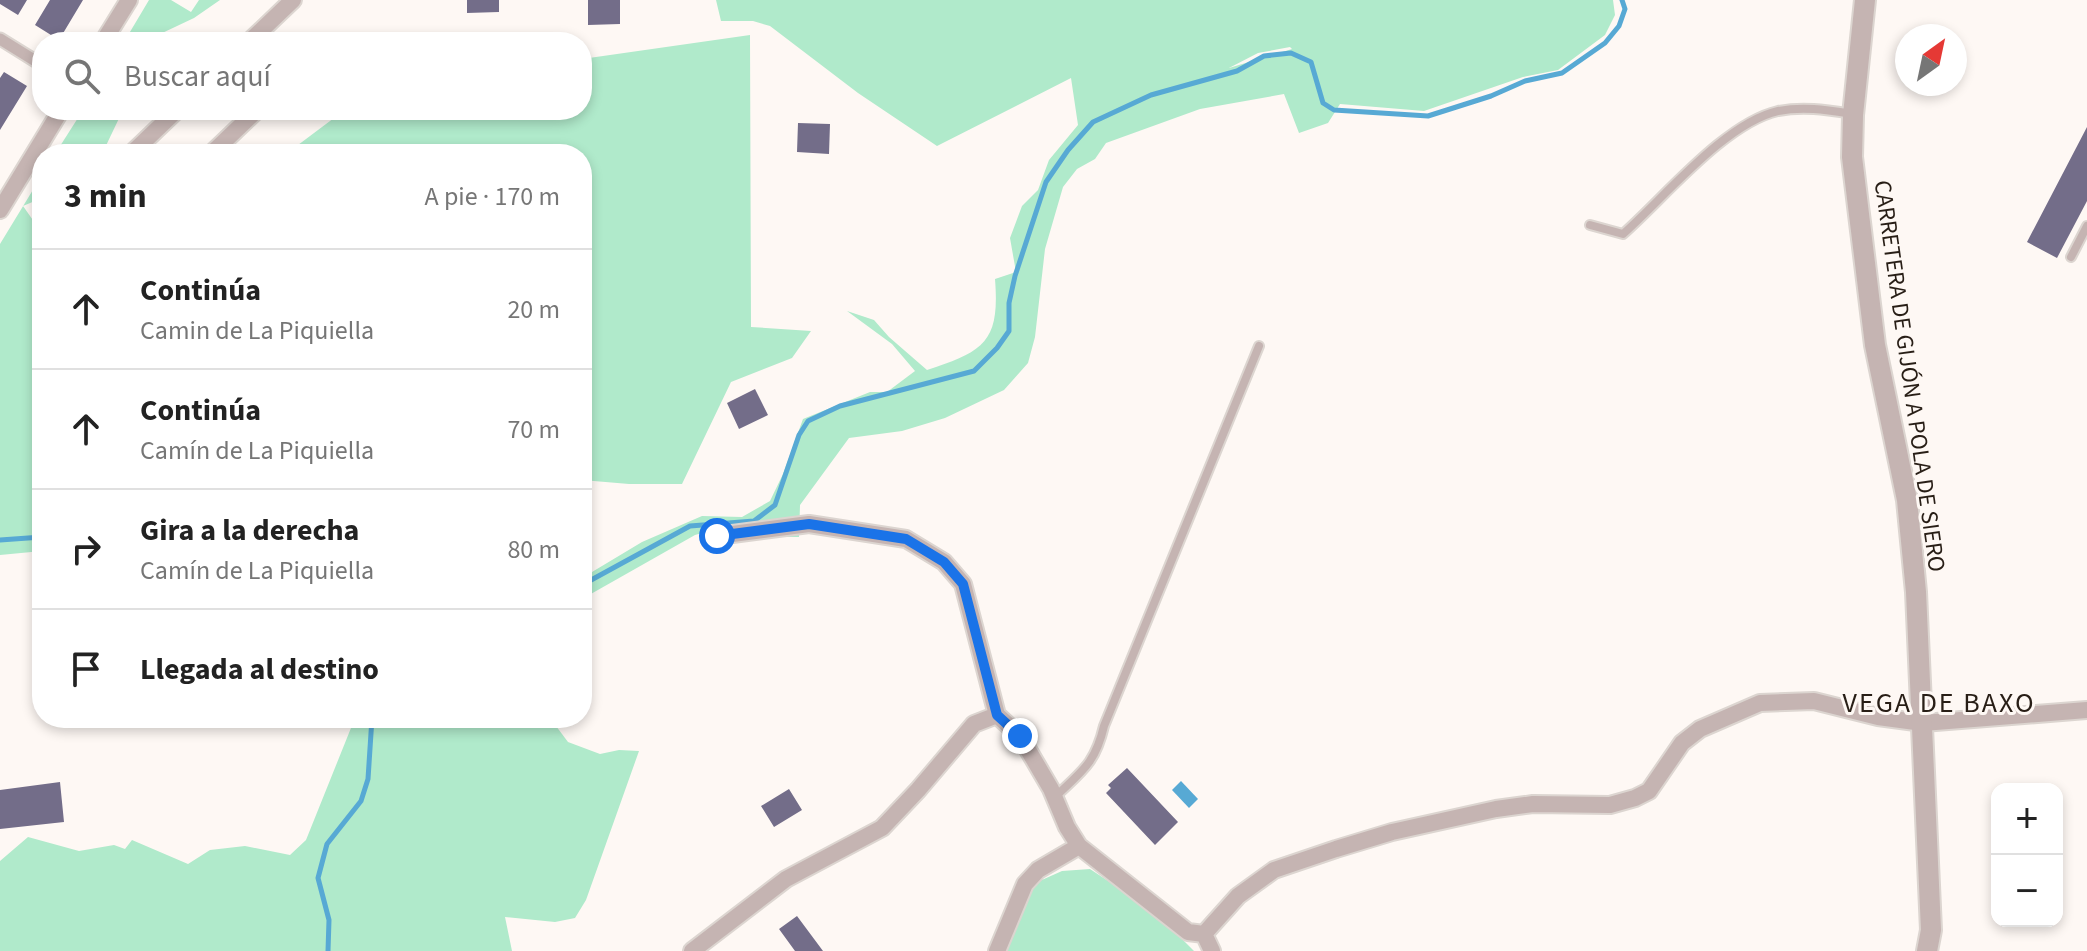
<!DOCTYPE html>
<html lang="es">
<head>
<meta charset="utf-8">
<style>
	body { margin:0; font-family:"Source Sans 3",sans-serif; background:#f6f6f6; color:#222 }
	.controls { position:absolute; right:24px; bottom:24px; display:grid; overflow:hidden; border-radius:16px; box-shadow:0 4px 12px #0003 }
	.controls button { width:72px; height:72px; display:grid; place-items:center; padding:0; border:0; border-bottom:2px solid #e0e0e0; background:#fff; color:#222; font:40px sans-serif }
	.compass { position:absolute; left:1895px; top:24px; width:72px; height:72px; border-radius:50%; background:#fff; box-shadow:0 4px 12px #0003; rotate:33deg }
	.stop { position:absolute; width:24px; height:24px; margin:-18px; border:6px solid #1a73e8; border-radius:50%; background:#fff }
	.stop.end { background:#1a73e8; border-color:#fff; box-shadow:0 2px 8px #0008 }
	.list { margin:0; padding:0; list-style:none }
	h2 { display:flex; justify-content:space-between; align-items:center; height:104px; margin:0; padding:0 32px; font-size:34px }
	h2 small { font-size:26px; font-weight:400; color:#767676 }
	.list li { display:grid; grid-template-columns:52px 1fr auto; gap:24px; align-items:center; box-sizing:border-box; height:120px; padding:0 32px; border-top:2px solid #e0e0e0 }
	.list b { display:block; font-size:30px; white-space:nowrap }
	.list p { margin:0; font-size:26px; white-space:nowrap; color:#767676 }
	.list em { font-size:26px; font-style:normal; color:#767676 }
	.icon { flex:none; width:44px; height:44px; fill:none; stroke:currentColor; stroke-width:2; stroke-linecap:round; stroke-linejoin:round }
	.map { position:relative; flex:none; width:2087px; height:951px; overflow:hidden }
	.search { position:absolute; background:#fff; box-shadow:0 4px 12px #0003; left:32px; top:32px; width:560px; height:88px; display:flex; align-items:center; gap:20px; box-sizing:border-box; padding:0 28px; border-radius:32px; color:#767676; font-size:30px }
	.panel { position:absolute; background:#fff; box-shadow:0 4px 12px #0003; left:32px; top:144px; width:560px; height:584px; border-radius:32px }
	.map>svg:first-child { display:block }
	.green { fill:#b0eacb; fill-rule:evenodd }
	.water { fill:#57a9d4 }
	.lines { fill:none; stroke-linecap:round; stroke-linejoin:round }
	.stream { stroke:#57a9d4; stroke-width:5 }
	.building { fill:#736d89 }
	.service-casing { stroke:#dcd5d0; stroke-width:12 }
	.pedestrian-casing { stroke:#dcd5d0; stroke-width:15 }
	.minor-casing { stroke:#dcd5d0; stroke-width:20 }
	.tertiary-casing { stroke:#dcd5d0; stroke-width:24 }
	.service { stroke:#c5b4b2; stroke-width:8 }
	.pedestrian { stroke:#c5b4b2; stroke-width:11 }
	.minor { stroke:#c5b4b2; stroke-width:16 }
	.tertiary { stroke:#c5b4b2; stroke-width:20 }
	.route { stroke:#1a73e8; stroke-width:10 }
	.labels { text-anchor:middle; stroke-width:6; stroke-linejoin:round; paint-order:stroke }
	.street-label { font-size:24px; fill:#281e16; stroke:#fef8f4 }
	.quarter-label { font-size:28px; letter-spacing:2px; fill:#281e16; stroke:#fef8f4 }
</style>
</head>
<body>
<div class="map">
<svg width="2087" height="951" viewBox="0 0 2087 951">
	<rect width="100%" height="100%" fill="#fef8f4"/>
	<!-- green -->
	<path class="green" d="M149,0H171L191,12L199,0H220L194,18L158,35L151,42H124Z
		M716,0H1613L1615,15L1605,35L1558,70L1523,77L1424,111L1340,104L1328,123L1299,133L1284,94L1200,109L1106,143L1095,159L1077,169L1063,187L1045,249L1035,337L1028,363L1004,390L945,418L902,431L849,438L800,505L799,537H772L724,527L695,535L582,599V578L642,542L702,516L742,517L770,501L783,474L803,419L870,392H887L915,371L892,344L847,311L874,320L889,337L927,370C984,351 1000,342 995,279L1016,272L1010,238L1022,206L1038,190L1049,160L1078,125L1071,78L937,146L858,93L770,26L753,21H721ZM1290,47L1292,49L1229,68L1258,53Z
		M750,35L751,327L811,331L792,358L731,382L682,484H629L582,480V154H286L334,118L365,110H582V59Z
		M83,110H123L102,154H55Z
		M42,175V198L23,206L42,233V551L0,555V244Z
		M355,718H550L568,742L600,754L619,750L639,751L586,900L575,918L555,922L505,917L512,951H0V861L28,837L79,851L114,845L125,849L132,840L188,864L210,850L245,846L290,855L306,840Z
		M1090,869L1155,912L1194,951H1006L1035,883L1062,871Z"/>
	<!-- water -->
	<path class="water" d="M1181,781L1198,799L1189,808L1172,790Z"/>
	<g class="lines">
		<!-- stream -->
		<path class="stream" d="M0,540L42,537
			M582,585L690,526L754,521L775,505L799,435L808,421L840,406L974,371L997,348L1009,331V303L1015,276L1046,182L1068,150L1093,122L1151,95L1237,71L1264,56L1291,53L1311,62L1323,103L1334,110L1428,116L1491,96L1525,81L1562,73L1605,43L1619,26L1625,9L1622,0
			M328,951L329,920L318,878L327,844L361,801L368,779L372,718"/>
	</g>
	<!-- building -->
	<path class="building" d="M0,0H27L18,15L0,4Z
		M50,0H83L59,40L35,25Z
		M467,0H499V12L467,13Z
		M588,0H620V24L588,25Z
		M4,72L27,86L0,130V78Z
		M798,123L830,124L829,154L797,152Z
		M2087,127V201L2057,258L2027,242Z
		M755,389L768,415L739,429L727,403Z
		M1127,768L1178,822L1155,845L1106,793L1111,788L1108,785Z
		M60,782L64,822L0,829V790Z
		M789,789L802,810L774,827L761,806Z
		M797,916L823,951H795L779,929Z"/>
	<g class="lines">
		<defs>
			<path id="service" d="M1590,225L1623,234C1664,198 1725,123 1778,111C1804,106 1827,110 1853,114
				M2071,257L2087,226
				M1055,797C1082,771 1095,764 1104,726L1259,346"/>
			<path id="pedestrian" d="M0,39L42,65"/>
			<path id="minor" d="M103,42L129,0
				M249,42L293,0
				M131,154L177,110
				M211,154L257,110
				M0,210L61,110
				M717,536L809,524L906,539L944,562L963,584L997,715L1020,736L1051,789L1067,827L1079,846L1188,932L1204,934L1212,951
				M1204,934L1238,896L1274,870L1336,849L1392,832L1496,809L1533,804L1610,805L1635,798L1649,791L1682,743L1700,729L1760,703L1814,701L1878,717L1923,723L2087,710
				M692,951L786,879L882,828L918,790L974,724L997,715
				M997,951L1025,884L1038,870L1079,846"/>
			<path id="tertiary" d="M1865,0L1853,115L1852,157L1875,345L1907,500L1916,592L1931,930L1927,951"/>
		</defs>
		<!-- service casing -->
		<use href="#service" class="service-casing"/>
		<!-- pedestrian casing -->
		<use href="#pedestrian" class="pedestrian-casing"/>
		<!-- minor casing -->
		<use href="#minor" class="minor-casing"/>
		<!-- tertiary casing -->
		<use href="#tertiary" class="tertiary-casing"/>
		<!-- service -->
		<use href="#service" class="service"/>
		<!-- pedestrian -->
		<use href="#pedestrian" class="pedestrian"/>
		<!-- minor -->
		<use href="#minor" class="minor"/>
		<!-- tertiary -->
		<use href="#tertiary" class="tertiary"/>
	</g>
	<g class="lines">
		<!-- route -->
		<path class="route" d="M717,536L809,524L906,539L944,562L963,584L997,715L1020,736"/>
	</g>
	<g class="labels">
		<!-- street labels -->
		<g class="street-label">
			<text transform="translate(1910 376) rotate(82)" y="8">CARRETERA DE GIJÓN A POLA DE SIERO</text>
		</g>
		<!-- quarter labels -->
		<g class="quarter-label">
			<text x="1939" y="712">VEGA DE BAXO</text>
		</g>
	</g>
</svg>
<div class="controls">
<button>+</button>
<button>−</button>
</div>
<svg class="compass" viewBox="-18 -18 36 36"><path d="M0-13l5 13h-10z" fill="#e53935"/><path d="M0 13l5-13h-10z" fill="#767676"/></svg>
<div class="stop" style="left:717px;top:536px"></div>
<div class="stop end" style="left:1020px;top:736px"></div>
<div class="search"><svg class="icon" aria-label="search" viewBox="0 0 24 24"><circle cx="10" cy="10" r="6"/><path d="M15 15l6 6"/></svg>Buscar aquí</div>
<section class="panel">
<h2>3 min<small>A pie · 170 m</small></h2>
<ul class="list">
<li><svg class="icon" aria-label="ahead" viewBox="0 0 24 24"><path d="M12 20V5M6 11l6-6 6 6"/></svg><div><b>Continúa</b><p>Camin de La Piquiella</p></div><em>20 m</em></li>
<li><svg class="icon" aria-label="ahead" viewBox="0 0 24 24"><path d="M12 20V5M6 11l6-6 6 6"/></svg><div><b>Continúa</b><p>Camín de La Piquiella</p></div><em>70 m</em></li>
<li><svg class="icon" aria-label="right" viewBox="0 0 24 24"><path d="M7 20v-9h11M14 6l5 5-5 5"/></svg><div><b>Gira a la derecha</b><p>Camín de La Piquiella</p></div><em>80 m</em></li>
<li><svg class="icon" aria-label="arrive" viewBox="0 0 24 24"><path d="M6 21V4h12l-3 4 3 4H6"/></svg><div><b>Llegada al destino</b></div></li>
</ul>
</section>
</div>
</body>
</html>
